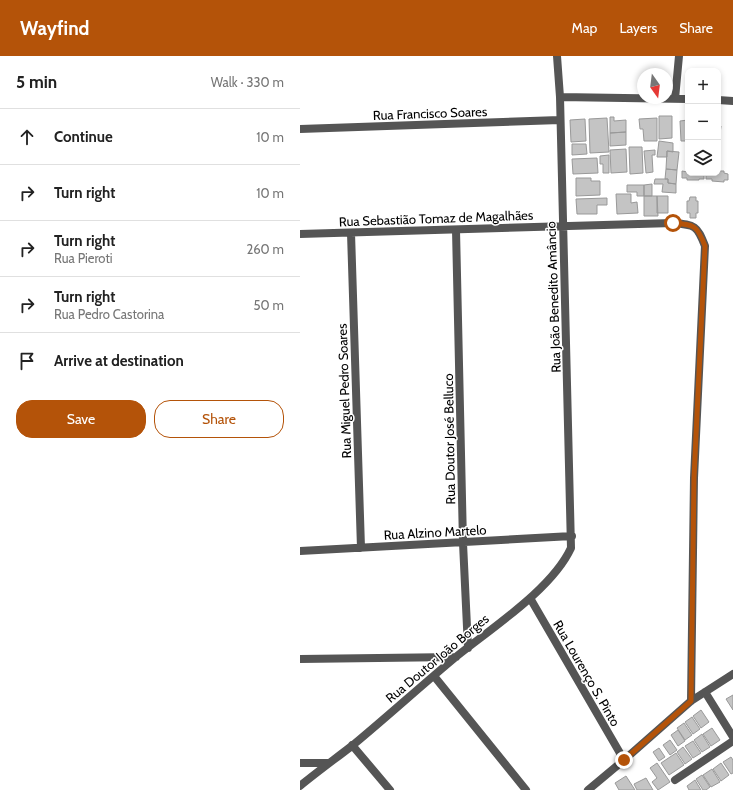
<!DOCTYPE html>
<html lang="en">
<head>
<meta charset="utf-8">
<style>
	body { margin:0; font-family:Cabin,sans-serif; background:#f6f6f6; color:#222 }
	.controls { position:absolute; right:12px; top:12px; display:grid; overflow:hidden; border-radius:8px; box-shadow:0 2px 6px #0003 }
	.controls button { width:36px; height:36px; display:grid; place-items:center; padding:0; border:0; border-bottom:1px solid #e0e0e0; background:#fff; color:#222; font:20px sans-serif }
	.compass { position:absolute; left:337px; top:12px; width:36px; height:36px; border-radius:50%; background:#fff; box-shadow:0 2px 6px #0003; rotate:166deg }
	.stop { position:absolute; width:12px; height:12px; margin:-9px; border:3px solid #b45309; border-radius:50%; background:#fff }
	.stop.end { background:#b45309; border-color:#fff; box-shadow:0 1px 4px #0008 }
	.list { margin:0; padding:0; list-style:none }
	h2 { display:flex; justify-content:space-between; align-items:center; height:52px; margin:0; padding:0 16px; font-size:17px }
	h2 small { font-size:13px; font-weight:400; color:#767676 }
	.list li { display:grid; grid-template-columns:26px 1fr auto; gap:12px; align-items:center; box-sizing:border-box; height:56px; padding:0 16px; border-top:1px solid #e0e0e0 }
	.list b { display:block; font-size:15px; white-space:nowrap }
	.list p { margin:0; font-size:13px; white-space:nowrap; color:#767676 }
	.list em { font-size:13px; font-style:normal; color:#767676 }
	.actions { display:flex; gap:8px; padding:12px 16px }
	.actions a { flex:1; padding:9px 0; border:1px solid #b45309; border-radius:16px; text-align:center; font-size:14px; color:#b45309 }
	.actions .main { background:#b45309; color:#fff }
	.icon { flex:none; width:22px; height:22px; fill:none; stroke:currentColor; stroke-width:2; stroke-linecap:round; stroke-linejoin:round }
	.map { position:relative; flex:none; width:433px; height:734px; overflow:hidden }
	header { display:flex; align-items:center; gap:24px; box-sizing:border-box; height:56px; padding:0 20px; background:#b45309; color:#fff }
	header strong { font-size:19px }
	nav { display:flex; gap:22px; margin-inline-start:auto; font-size:14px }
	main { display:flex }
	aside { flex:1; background:#fff }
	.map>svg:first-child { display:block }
	.building { fill:#c4c4c4; stroke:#999 }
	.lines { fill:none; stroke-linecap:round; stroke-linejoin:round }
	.street { stroke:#555; stroke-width:8 }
	.route { stroke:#b45309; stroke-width:5 }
	.labels { text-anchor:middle; stroke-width:3; stroke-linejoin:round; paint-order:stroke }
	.street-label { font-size:13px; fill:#000; stroke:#fff }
</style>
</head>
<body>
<header>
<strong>Wayfind</strong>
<nav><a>Map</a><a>Layers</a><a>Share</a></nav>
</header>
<main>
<aside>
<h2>5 min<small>Walk · 330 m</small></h2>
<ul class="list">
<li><svg class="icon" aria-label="ahead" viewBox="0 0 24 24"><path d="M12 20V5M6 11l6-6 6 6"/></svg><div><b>Continue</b></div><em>10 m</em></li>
<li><svg class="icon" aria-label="right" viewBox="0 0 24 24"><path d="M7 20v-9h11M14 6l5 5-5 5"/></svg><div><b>Turn right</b></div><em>10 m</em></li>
<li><svg class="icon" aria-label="right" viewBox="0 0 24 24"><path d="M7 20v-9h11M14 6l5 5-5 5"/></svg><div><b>Turn right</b><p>Rua Pieroti</p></div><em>260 m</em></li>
<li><svg class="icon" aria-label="right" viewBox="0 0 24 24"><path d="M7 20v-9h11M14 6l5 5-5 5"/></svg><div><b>Turn right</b><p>Rua Pedro Castorina</p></div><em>50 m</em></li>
<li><svg class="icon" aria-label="arrive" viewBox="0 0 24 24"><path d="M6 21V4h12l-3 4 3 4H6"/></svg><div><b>Arrive at destination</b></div></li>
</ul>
<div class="actions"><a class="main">Save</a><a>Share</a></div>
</aside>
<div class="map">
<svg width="433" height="734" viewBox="0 0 433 734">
	<rect width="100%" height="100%" fill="#fff"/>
	<!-- building -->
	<path class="building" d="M359,60H372V82L359,83Z
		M310,61H314V65L326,64V76L310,77Z
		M307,62L309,96L290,97L289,63Z
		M357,62V85H344L343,73H340L339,63Z
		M285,63L286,85L271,86L270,64Z
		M388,64V85H381L380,65Z
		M418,69L421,70L418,93Z
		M326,76V89L310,90V77Z
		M359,85L373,87V96L367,95V101H357Z
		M272,88H286L287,98L272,99Z
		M329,91H342L343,117L330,118Z
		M326,93L327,116L311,117L310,94Z
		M355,94V99H352L353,116L346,117L344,95Z
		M367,95L379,96L377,114L366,113Z
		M309,99V117H303V108H300V100Z
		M297,102L298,117L273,118L272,103Z
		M366,113L377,114L376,128L368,127V123H365Z
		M388,113V117H404V123H399V124H387V122H382V115L388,116Z
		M418,115H424V117L428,118V124H424V126L412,125V123H406V117H418Z
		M276,122H291V125H300V139L276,140Z
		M355,123H368V127L376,128V137L362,136L363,128H354Z
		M352,128V140H344V129Z
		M327,129H344V140H337V136H327Z
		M316,138H331V147L337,146L338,157L317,158Z
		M344,140H357L358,160H344Z
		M357,140H368V157H357Z
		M390,141H396V145H398V157H396V162H390V157H387V145H389Z
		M307,142V149H297V158H277L276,143Z
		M433,639V654L426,643Z
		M401,654L409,666L401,672L393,660Z
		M392,661L400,673L393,678L385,666Z
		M384,667L392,679L385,684L377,672Z
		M412,672L420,684L411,690L403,678Z
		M378,674L385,685L378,690L371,679Z
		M402,678L410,691L402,696L394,684Z
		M370,684L377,694L370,699L363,689Z
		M393,685L401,697L393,702L385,690Z
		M383,691L392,703L385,708L377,696Z
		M359,692L365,701L359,705L353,696Z
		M376,697L384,709L369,719L361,707Z
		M431,701L433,704V717L431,718L423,706Z
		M357,707L370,726L358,734L352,726L357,722L350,712Z
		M421,707L429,719L421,725L413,713Z
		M412,713L420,726L411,731L403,719Z
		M402,719L410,731L406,734H403L396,723Z
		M326,720L335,734H319L315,727Z
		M346,722L353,734H337L334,728Z
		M395,724L401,734H389L387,730Z"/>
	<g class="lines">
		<!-- street -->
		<path class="street" d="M260,41L388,43
			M375,43L379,0
			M418,44L433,45
			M0,73L260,64
			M156,174L163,487L168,592
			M51,177L61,492
			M0,178L373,167C395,169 397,169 405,190L394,422L391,645
			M0,495L272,480
			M230,542L324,704
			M0,603L156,601
			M134,620L226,734
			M405,636L433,681
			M52,689L90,734
			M0,707H29
			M375,724L433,685
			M0,730C17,716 35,703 53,689C88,660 122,629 157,600C193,571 252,533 271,492L260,41L257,0
			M288,734L324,704L391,645L433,618"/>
	</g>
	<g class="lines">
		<!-- route -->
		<path class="route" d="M324,704L391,645L394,422L405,190C397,169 395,169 373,167"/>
	</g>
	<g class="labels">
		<!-- street labels -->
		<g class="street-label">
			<text transform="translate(130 57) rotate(-2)" y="5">Rua Francisco Soares</text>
			<text transform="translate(136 162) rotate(-2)" y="5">Rua Sebastião Tomaz de Magalhães</text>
			<text transform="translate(253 241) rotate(-92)" y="5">Rua João Benedito Amâncio</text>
			<text transform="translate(44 335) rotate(-92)" y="5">Rua Miguel Pedro Soares</text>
			<text transform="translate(149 383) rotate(-91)" y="5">Rua Doutor José Belluco</text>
			<text transform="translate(135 476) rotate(-3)" y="5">Rua Alzino Martelo</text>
			<text transform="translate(137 602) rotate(-40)" y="5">Rua Doutor João Borges</text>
			<text transform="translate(287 617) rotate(60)" y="5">Rua Lourenço S. Pinto</text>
		</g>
	</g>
</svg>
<div class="controls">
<button>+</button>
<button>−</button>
<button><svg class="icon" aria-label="layers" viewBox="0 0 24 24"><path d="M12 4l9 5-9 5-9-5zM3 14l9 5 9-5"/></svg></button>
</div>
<svg class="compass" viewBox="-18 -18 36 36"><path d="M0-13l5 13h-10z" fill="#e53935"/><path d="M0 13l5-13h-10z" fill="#767676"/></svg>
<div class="stop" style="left:373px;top:167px"></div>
<div class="stop end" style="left:324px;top:704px"></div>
</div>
</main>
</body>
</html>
